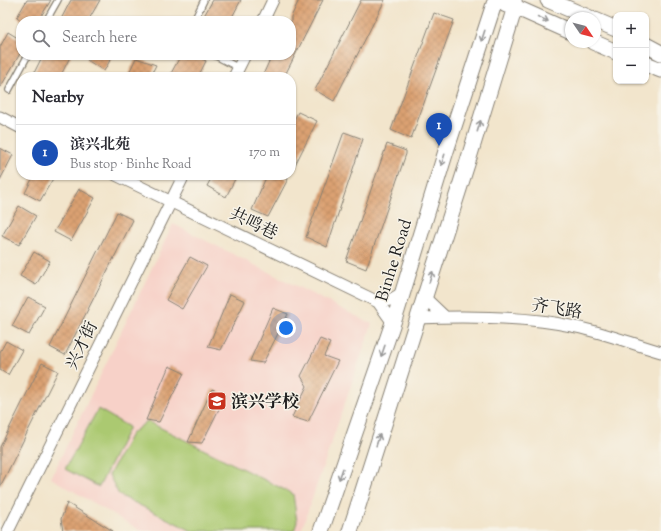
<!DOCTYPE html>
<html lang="en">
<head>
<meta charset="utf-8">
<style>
	body { margin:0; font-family:"Sorts Mill Goudy","Noto Serif SC",serif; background:#f2f2f3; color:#2b2b33 }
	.controls { position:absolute; right:12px; top:12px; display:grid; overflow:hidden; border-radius:8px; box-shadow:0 1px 3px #0004 }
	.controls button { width:36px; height:36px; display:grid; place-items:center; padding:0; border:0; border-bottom:1px solid #e1e1e2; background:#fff; color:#2b2b33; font:20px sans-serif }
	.compass { position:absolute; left:565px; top:12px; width:36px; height:36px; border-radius:50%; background:#fff; box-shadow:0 1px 3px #0004; rotate:125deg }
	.you { position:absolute; left:286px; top:328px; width:14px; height:14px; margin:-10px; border:3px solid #fff; border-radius:50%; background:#1a73e8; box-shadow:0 0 0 6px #1a73e833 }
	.badge { display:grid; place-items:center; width:26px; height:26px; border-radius:50%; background:#db2777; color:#fff; font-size:13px; font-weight:700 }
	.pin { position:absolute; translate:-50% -33px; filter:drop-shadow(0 1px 2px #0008) }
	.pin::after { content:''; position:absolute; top:21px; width:14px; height:12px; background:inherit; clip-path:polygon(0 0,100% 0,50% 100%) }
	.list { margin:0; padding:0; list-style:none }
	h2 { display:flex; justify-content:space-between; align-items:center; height:52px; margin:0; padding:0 16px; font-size:17px }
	h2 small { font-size:13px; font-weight:400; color:#7c7c81 }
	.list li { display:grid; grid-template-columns:26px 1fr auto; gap:12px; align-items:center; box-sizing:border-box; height:56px; padding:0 16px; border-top:1px solid #e1e1e2 }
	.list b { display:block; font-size:15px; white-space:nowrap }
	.list p { margin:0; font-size:13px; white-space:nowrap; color:#7c7c81 }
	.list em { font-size:13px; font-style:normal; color:#7c7c81 }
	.icon { flex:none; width:22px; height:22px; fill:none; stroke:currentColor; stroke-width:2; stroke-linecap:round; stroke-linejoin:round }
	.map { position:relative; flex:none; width:661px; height:531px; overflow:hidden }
	.search { position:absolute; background:#fff; box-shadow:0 1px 3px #0004; left:16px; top:16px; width:280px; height:44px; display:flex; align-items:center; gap:10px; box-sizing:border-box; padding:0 14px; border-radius:16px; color:#7c7c81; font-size:15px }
	.panel { position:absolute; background:#fff; box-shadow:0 1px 3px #0004; left:16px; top:72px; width:280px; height:108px; border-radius:16px }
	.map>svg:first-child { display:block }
	.built { fill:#f7d1c8 }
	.pitch { fill:#abc971; stroke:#647246 }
	.building { fill:url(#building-cross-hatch) }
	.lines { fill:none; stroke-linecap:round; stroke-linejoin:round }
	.service-casing { stroke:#878074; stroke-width:8 }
	.minor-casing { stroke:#878074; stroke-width:13 }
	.secondary-casing { stroke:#878074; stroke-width:17 }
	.service { stroke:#fff; stroke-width:5.5 }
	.minor { stroke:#fff; stroke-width:11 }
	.secondary { stroke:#fff; stroke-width:15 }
	.oneway { stroke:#999 }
	.labels { text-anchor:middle; stroke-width:3; stroke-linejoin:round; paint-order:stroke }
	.street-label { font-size:17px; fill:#1c1c1c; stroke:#f7f3e8 }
	.poi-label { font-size:17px; font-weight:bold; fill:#1c1c1c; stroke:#f7f3e8; text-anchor:start }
</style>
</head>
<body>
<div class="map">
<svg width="661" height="531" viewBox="0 0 661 531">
	<defs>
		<pattern id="building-cross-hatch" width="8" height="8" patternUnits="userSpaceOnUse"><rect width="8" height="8" fill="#dba172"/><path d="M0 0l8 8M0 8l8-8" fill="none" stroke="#bb8a62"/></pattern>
	</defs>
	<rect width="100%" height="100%" fill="#f7f3e8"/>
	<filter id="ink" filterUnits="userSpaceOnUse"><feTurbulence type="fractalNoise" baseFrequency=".025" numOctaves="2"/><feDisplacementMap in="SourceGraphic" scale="8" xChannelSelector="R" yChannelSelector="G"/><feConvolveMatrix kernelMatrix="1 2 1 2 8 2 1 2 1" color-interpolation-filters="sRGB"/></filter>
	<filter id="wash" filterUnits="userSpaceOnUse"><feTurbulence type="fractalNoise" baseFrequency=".012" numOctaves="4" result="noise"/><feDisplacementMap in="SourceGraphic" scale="16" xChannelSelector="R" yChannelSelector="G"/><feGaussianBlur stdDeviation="0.9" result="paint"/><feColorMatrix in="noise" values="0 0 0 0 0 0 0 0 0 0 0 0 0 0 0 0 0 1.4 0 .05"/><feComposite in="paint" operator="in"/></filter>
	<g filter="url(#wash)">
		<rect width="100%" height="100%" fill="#f2e5cc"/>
		<!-- built -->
		<path class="built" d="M173,224L372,324L301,531H141L51,478Z"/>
		<!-- pitch -->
		<path class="pitch" d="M98,409L129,427L99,487L65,469Z
			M147,421L293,494L297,522L294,531H192L119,495L109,475L131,434Z"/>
		<g id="blocks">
			<!-- building -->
			<path class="building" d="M27,0H51L38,21H22L17,17Z
				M71,0H100L88,21H60Z
				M213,0H241L230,21H201Z
				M299,0H323L284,77H262L272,55H291V17Z
				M361,0H385L334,101L315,90Z
				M434,13L454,20L411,139L391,130Z
				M8,32L21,40V52L0,88V47Z
				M43,55H71L60,77H32Z
				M90,55H113L104,71L87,60Z
				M181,55H195L206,61L198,77H169Z
				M136,58L156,65L150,77H127Z
				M298,112L317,121L291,173V126Z
				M344,132L363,139L327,247L306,237Z
				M387,144L406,151V154L366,269L346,261Z
				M0,148L13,155L0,180Z
				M34,175H55L40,201L25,193Z
				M213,175H237L226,197L207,186Z
				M267,175H280L288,179L268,217L252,210Z
				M79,189L95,198L71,241L54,232Z
				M19,206L36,216L19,245L2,236Z
				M117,212L133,220L65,355L50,347Z
				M34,252L50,261L36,285L20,276Z
				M190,257L207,266L182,309L166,300Z
				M230,294L245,301L221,350L208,347Z
				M28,297L45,306L29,335L12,326Z
				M273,308L288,314L263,363L250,361Z
				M320,339L330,343L324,356L338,361L308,422L292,417L307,386L301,376Z
				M6,341L22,350L8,375L0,370V352Z
				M42,363L58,371L0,487V447Z
				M169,366L184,373L159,422L146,420Z
				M212,389L226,395L202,443L188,442Z
				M67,503L113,531H63L61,519Z"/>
		</g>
	</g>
	<g filter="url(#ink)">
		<use href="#blocks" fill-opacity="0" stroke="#878074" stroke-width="1"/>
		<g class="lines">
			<defs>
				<path id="service" d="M46,21L58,0
					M194,21L204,0
					M214,55L239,68
					M9,90L28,55"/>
				<path id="minor" d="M263,21L273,0
					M234,77L245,55
					M0,117L21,128
					M116,175L378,302L393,323
					M424,297L445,317
					M378,302L390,300L402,293
					M417,318C468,316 527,316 576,327C605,333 633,344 661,352
					M8,531L184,175"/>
				<path id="secondary" d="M548,0L590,18
					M506,5L515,7L571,32
					M595,20L616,29
					M593,42L616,52
					M646,45L661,53
					M646,64L661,70
					M321,531L397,311L446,151L494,4L497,0
					M350,531L468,161L515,7L514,0"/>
			</defs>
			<!-- service casing -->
			<use href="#service" class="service-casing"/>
			<!-- minor casing -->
			<use href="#minor" class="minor-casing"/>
			<!-- secondary casing -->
			<use href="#secondary" class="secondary-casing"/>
			<!-- service -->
			<use href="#service" class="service"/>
			<!-- minor -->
			<use href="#minor" class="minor"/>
			<!-- secondary -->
			<use href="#secondary" class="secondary"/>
		</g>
		<!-- one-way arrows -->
		<defs><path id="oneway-shaft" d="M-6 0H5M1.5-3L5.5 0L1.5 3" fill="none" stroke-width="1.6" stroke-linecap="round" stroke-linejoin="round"/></defs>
		<g class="oneway">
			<use href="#oneway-shaft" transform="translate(543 19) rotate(24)"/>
			<use href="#oneway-shaft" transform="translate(483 36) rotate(108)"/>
			<use href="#oneway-shaft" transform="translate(479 126) rotate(-73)"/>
			<use href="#oneway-shaft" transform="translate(443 160) rotate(107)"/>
			<use href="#oneway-shaft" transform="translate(431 277) rotate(-72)"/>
			<use href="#oneway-shaft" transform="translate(383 351) rotate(109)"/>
			<use href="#oneway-shaft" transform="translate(378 440) rotate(-72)"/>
			<use href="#oneway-shaft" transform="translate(341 474) rotate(109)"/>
		</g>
	</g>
	<!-- icons -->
	<defs>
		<symbol id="school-square" viewBox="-11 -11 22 22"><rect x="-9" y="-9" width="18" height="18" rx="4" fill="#c8321e" stroke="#f7f3e8"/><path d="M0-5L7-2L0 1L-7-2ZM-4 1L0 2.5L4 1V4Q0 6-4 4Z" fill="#fff"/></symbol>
	</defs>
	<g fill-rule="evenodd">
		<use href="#school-square" x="206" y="390" width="22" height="22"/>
	</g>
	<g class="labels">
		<!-- street labels -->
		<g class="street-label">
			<text transform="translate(254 223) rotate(26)" y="6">共鸣巷</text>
			<text transform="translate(393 260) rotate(-73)" y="6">Binhe Road</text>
			<text transform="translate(557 308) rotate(9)" y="6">齐飞路</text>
			<text transform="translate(81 345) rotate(-64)" y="6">兴才街</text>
		</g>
		<!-- poi labels -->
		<g class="poi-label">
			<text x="231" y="407">滨兴学校</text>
		</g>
	</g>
</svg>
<div class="controls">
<button>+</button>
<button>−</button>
</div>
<svg class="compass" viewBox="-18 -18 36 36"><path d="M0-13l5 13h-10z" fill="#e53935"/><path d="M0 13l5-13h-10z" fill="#7c7c81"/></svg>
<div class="you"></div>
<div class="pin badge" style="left:439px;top:146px;background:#1a4fb4">1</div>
<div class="search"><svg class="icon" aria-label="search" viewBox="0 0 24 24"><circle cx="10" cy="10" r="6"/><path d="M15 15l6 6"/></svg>Search here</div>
<section class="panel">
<h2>Nearby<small></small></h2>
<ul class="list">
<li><span class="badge" style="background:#1a4fb4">1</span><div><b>滨兴北苑</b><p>Bus stop · Binhe Road</p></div><em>170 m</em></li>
</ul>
</section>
</div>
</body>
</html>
